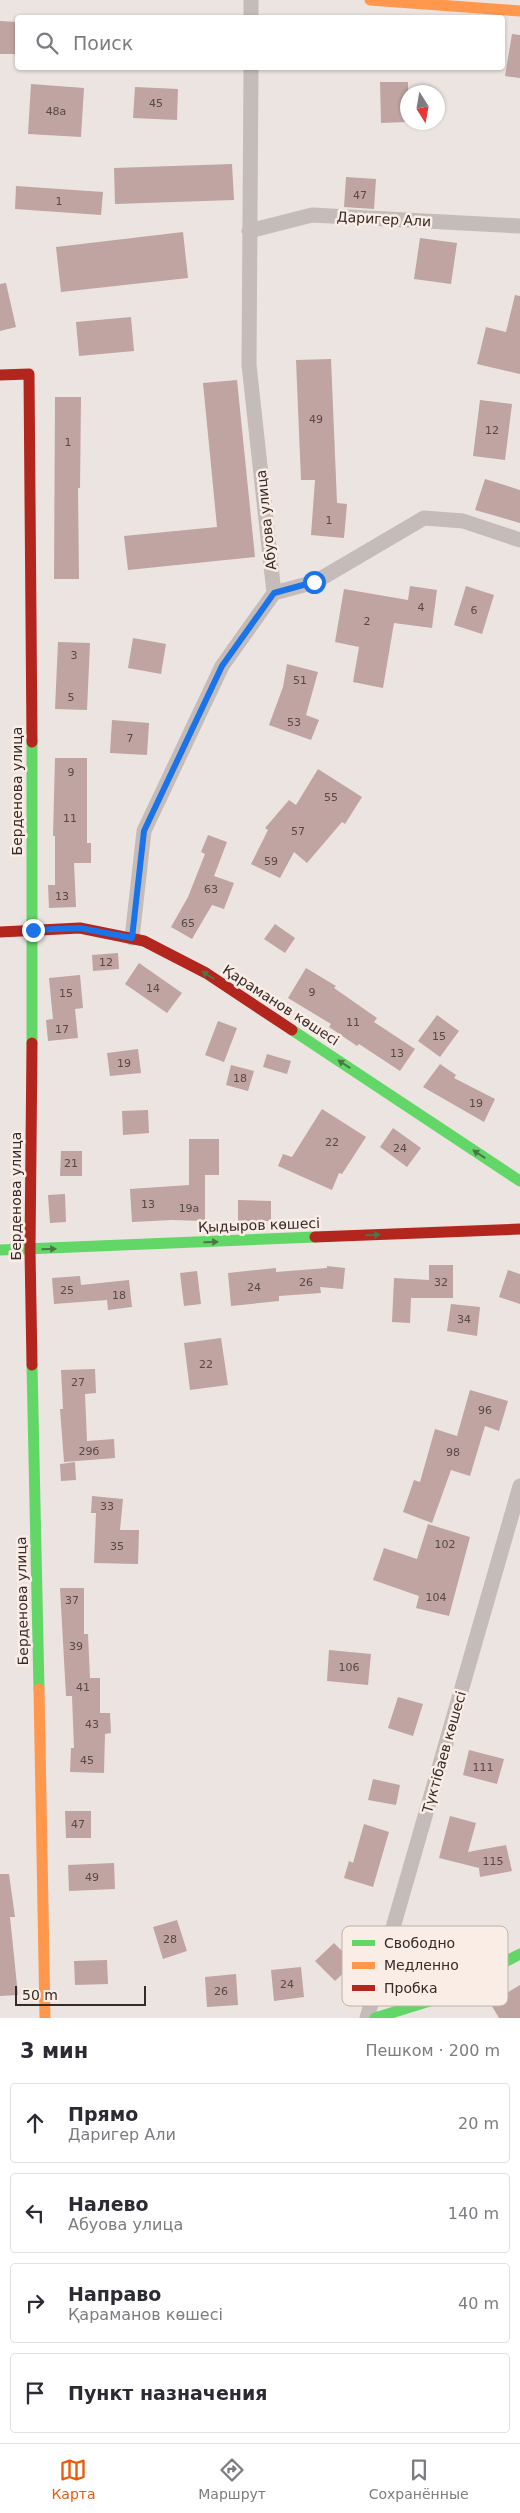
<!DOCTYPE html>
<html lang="ru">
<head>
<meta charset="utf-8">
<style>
	body { margin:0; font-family:"DejaVu Sans",sans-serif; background:#f7f7f7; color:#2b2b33 }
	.compass { position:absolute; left:400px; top:85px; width:45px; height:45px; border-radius:50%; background:#fff; box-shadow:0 1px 4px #0004; rotate:169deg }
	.scale { position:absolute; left:15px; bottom:12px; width:131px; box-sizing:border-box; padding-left:5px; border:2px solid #362927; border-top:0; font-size:14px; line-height:18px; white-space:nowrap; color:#362927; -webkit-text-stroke:4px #f9ede6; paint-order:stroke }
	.stop { position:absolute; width:15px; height:15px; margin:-11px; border:4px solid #1a73e8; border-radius:50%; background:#fff }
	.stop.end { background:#1a73e8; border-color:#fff; box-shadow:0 1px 5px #0008 }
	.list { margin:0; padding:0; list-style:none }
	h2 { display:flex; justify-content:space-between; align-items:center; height:65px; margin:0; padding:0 20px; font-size:21px }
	h2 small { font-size:16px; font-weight:400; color:#7c7c81 }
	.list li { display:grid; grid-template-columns:32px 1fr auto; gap:15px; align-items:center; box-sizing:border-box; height:80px; margin:0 10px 10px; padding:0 10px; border:1px solid #e1e1e2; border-radius:5px }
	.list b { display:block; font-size:19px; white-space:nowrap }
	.list p { margin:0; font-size:16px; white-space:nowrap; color:#7c7c81 }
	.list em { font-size:16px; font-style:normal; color:#7c7c81 }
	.icon { flex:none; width:28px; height:28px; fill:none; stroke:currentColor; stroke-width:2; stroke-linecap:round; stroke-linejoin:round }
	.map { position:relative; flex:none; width:520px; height:2018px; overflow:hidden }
	.search { position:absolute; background:#fff; box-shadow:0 1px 4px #0004; left:15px; right:15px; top:15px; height:55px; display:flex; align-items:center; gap:12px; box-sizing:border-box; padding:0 18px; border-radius:5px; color:#7c7c81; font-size:19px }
	.sheet { height:425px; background:#fff }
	nav { display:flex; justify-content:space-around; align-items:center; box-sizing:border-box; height:70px; border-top:1px solid #e1e1e2; background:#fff; font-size:14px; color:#7c7c81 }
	nav a { display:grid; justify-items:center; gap:2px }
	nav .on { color:#ea580c }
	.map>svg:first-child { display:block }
	.building { fill:#bfa4a1 }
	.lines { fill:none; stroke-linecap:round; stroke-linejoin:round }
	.street { stroke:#c5bcb9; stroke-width:15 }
	.fast { stroke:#63d668; stroke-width:11 }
	.slow { stroke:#ff974d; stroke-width:11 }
	.jam { stroke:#b3261e; stroke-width:11 }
	.oneway { fill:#4a7744 }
	.route { stroke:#1a73e8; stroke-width:6 }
	.labels { text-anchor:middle; stroke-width:5; stroke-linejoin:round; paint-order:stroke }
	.number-label { font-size:11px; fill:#584846 }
	.street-label { font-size:14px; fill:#362927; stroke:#f9ede6 }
	.key { fill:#f9ede6; stroke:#beb2ad; stroke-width:1 }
	.key-label { font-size:14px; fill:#362927 }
</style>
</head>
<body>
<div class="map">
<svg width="520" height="2018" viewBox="0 0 520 2018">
	<rect width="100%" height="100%" fill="#ece4e0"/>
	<!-- building -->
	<path class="building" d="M0,21L18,22V54H0Z
		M512,34L520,35V78L505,76Z
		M380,82H408V122L381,123Z
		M31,84L84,88L81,137L28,134Z
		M135,87L178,89L177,120L133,118Z
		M232,164L234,200L115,204L114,168Z
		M346,177L376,179L374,209L344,207Z
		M16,186L103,192L101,215L15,209Z
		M183,232L188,278L61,292L56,247Z
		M420,238L457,243L451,284L414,279Z
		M6,283L16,327L0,331V284Z
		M515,295L520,296V374L477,364L486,327L506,332Z
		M131,317L134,351L79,356L76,322Z
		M331,359L337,503L347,504L344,538L311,535L315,480H301L296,360Z
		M237,380L255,557L128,570L124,536L217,527L203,383Z
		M55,397H81L80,488H78L79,579H54Z
		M480,400L512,404L505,460L473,456Z
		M485,479L520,490V523L475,510Z
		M410,586L437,590L432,628L394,623L383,688L353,682L359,647L335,642L344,589L408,600Z
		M466,586L494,595L482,634L454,625Z
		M133,638L166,644L161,674L128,668Z
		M58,642L90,643L87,710L55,709Z
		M287,664L318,672L306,715L319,720L311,740L269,725L283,687Z
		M112,720L149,723L147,755L110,753Z
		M55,758H87V843H91V863H74L76,907L49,908L48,885H55V836H53Z
		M318,769L362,797L345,824L342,822L307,863L294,852L280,878L251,864L268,830L265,828L289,800L296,805Z
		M208,835L227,842L214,876L234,883L224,909L212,905L192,939L171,927L188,897L205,854L201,852Z
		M275,924L295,938L285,953L264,939Z
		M118,953L119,969L93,971L92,955Z
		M139,963L182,993L167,1013L125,984Z
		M306,968L336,986L334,988L377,1018L374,1022L415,1049L400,1071L359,1044L357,1046L329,1027L331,1024L288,998Z
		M80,975L83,1008L75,1009L78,1038L48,1041L46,1020L53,1019L49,978Z
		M437,1015L459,1031L440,1057L418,1041Z
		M218,1021L237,1028L224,1062L205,1055Z
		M138,1049L141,1073L110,1076L107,1053Z
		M267,1054L291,1061L287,1074L263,1067Z
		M440,1064L456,1075L454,1078L495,1099L484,1122L423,1087Z
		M231,1065L254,1071L248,1091L226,1085Z
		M322,1109L366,1137L342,1174L339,1173L332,1190L278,1166L283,1154L292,1157Z
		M148,1110L149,1133L123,1135L122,1111Z
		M393,1128L421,1148L407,1167L380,1147Z
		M189,1139H219V1175H205V1221L172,1220L132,1222L130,1189L189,1185Z
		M61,1151H82V1176H60Z
		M65,1194L66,1222L50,1223L48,1195Z
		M238,1200L271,1201V1221H238Z
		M429,1265H453V1298H411L410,1323L392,1322L394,1278L429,1280Z
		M327,1266L345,1268L343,1289L320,1287L321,1293L279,1296V1301L231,1306L228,1273L276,1268V1272L327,1268Z
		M508,1270L520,1274V1304L499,1297Z
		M197,1271L201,1304L184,1306L180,1273Z
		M80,1276L81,1285L129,1280L132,1307L108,1310L107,1300L54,1304L52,1278Z
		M451,1304L480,1307L477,1336L447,1331Z
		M221,1338L228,1385L190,1390L184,1343Z
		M95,1369L96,1393L85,1394L87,1441L114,1439L115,1458L64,1462L60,1409H63L61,1370Z
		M470,1390L508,1401L499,1431L485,1426L470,1476L451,1470L432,1523L403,1512L414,1480L420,1482L435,1429L457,1436Z
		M75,1462L76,1480L61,1481L60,1464Z
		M92,1496L123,1499L120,1530H139L138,1564L94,1563L96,1513H91Z
		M428,1524L470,1537L449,1616L416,1608L419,1596L373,1580L384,1548L417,1559Z
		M60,1588H84V1634H88L90,1678H100V1713H110L111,1733L105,1734L104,1773L70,1772L71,1748H74L72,1696H66Z
		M329,1650L371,1654L368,1685L327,1681Z
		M398,1697L423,1704L413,1736L388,1728Z
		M469,1750L504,1759L497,1784L463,1775Z
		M373,1779L400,1785L396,1805L368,1800Z
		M65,1811H91V1838H66Z
		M450,1816L476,1823L468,1852L506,1845L512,1871L480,1877L479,1868L439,1858Z
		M364,1824L389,1832L373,1887L344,1878L349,1861L353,1863Z
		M114,1863L115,1889L69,1891L68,1865Z
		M0,1874H9L15,1917H10L18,1995L0,1996Z
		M177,1920L187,1951L163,1959L153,1927Z
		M334,1943L354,1963L335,1981L315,1961Z
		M107,1960L108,1984L75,1985L74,1961Z
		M301,1967L304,1997L274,2001L271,1970Z
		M236,1974L238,2005L207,2007L205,1977Z
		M520,1985V2018H499L490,2003Z"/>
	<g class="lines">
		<!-- street -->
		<path class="street" d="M251,18V0
			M249,231L312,215L520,226
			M274,593L315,582L424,518L463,521L520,540
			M132,938L144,831L222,666L274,593L249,365L251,68
			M367,2018L520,1486"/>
		<!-- fast -->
		<path class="fast" d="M32,742V1043
			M292,1030L520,1181
			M0,1250L315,1237
			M32,1365L39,1689
			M375,2018L433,2000L520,1954"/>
		<!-- slow -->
		<path class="slow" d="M370,0L520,11
			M39,1689L45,2018"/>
		<!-- jam -->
		<path class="jam" d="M0,375L29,374L32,742
			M0,932L80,928L144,941L206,973L292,1030
			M32,1043L30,1250L32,1365
			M315,1237L520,1229"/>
	</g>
	<!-- one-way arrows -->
	<defs><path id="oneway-solid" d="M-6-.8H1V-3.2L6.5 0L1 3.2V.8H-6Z" transform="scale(1.25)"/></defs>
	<g class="oneway">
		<use href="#oneway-solid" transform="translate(208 975) rotate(-148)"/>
		<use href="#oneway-solid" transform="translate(344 1064) rotate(-147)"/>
		<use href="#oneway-solid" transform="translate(479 1154) rotate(-147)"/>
		<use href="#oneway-solid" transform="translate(373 1235) rotate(-2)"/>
		<use href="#oneway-solid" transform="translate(211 1242) rotate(-2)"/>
		<use href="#oneway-solid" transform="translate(49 1249) rotate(-2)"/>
	</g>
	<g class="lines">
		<!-- route -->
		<path class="route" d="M33,930L80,928L132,938L144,831L222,666L274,593L314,582"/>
	</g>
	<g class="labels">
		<!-- number labels -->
		<g class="number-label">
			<text x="156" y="107">45</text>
			<text x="56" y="115">48а</text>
			<text x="360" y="199">47</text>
			<text x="59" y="205">1</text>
			<text x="316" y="423">49</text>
			<text x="492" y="434">12</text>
			<text x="68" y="446">1</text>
			<text x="329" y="524">1</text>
			<text x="421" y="611">4</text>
			<text x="474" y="614">6</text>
			<text x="367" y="625">2</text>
			<text x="74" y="659">3</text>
			<text x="300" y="684">51</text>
			<text x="71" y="701">5</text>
			<text x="294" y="726">53</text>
			<text x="130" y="742">7</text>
			<text x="71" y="776">9</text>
			<text x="331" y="801">55</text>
			<text x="70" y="822">11</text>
			<text x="298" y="835">57</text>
			<text x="271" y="865">59</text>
			<text x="211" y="893">63</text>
			<text x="62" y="900">13</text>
			<text x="188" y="927">65</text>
			<text x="106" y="966">12</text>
			<text x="153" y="992">14</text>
			<text x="312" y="996">9</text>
			<text x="66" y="997">15</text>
			<text x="353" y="1026">11</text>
			<text x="62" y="1033">17</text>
			<text x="439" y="1040">15</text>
			<text x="397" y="1057">13</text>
			<text x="124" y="1067">19</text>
			<text x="240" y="1082">18</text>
			<text x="476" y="1107">19</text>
			<text x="332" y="1146">22</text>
			<text x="400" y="1152">24</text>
			<text x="71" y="1167">21</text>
			<text x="148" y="1208">13</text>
			<text x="189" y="1212">19а</text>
			<text x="306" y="1286">26</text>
			<text x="441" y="1286">32</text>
			<text x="254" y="1291">24</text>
			<text x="67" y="1294">25</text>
			<text x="119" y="1299">18</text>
			<text x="464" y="1323">34</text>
			<text x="206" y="1368">22</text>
			<text x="78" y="1386">27</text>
			<text x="485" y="1414">96</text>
			<text x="89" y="1455">29б</text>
			<text x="453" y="1456">98</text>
			<text x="107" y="1510">33</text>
			<text x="445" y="1548">102</text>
			<text x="117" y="1550">35</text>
			<text x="436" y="1601">104</text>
			<text x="72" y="1604">37</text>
			<text x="76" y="1650">39</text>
			<text x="349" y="1671">106</text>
			<text x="83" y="1691">41</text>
			<text x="92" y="1728">43</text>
			<text x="87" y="1764">45</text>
			<text x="483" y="1771">111</text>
			<text x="78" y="1828">47</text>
			<text x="493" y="1865">115</text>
			<text x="92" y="1881">49</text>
			<text x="170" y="1943">28</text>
			<text x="287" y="1988">24</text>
			<text x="221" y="1995">26</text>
		</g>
		<!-- street labels -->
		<g class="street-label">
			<text transform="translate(384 219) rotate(3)" y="5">Даригер Али</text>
			<text transform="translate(266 520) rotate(-96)" y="5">Абуова улица</text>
			<text transform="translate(17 791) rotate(-90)" y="5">Берденова улица</text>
			<text transform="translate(281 1005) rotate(33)" y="5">Қараманов көшесі</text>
			<text transform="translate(16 1196) rotate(-90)" y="5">Берденова улица</text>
			<text transform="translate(259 1225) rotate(-2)" y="5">Қыдыров көшесі</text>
			<text transform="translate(22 1601) rotate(-91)" y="5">Берденова улица</text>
			<text transform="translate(444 1752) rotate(-74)" y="5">Түктібаев көшесі</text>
		</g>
	</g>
	<!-- legend -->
	<rect x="342" y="1926" width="166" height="80" rx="8" class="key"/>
	<rect x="352" y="1940" width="23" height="6" fill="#63d668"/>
	<rect x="352" y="1962" width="23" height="7" fill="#ff974d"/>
	<rect x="352" y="1985" width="23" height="6" fill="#b3261e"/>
	<g class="key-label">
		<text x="384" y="1948">Свободно</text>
		<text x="384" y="1970">Медленно</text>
		<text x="384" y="1993">Пробка</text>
	</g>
</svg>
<svg class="compass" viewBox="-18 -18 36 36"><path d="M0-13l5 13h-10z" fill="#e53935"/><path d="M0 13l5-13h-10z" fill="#7c7c81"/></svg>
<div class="scale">50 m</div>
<div class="stop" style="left:314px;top:582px"></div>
<div class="stop end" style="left:33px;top:930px"></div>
<div class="search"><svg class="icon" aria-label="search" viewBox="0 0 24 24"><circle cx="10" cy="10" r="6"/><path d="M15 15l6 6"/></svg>Поиск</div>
</div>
<section class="sheet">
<h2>3 мин<small>Пешком · 200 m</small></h2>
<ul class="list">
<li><svg class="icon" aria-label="ahead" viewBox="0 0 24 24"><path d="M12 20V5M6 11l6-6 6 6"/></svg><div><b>Прямо</b><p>Даригер Али</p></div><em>20 m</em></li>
<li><svg class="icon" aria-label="left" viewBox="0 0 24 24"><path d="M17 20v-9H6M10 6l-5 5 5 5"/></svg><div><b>Налево</b><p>Абуова улица</p></div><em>140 m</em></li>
<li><svg class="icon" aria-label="right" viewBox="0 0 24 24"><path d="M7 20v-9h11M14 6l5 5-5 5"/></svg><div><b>Направо</b><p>Қараманов көшесі</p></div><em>40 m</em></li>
<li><svg class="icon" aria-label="arrive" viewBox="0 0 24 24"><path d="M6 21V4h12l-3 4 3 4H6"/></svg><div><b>Пункт назначения</b></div></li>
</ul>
</section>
<nav>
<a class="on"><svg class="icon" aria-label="map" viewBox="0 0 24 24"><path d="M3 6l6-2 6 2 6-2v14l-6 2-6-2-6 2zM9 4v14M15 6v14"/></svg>Карта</a>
<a><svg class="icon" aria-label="directions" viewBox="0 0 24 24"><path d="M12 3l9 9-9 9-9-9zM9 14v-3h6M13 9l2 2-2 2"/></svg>Маршрут</a>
<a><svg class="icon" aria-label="saved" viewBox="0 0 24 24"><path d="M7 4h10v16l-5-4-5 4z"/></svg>Сохранённые</a>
</nav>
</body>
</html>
